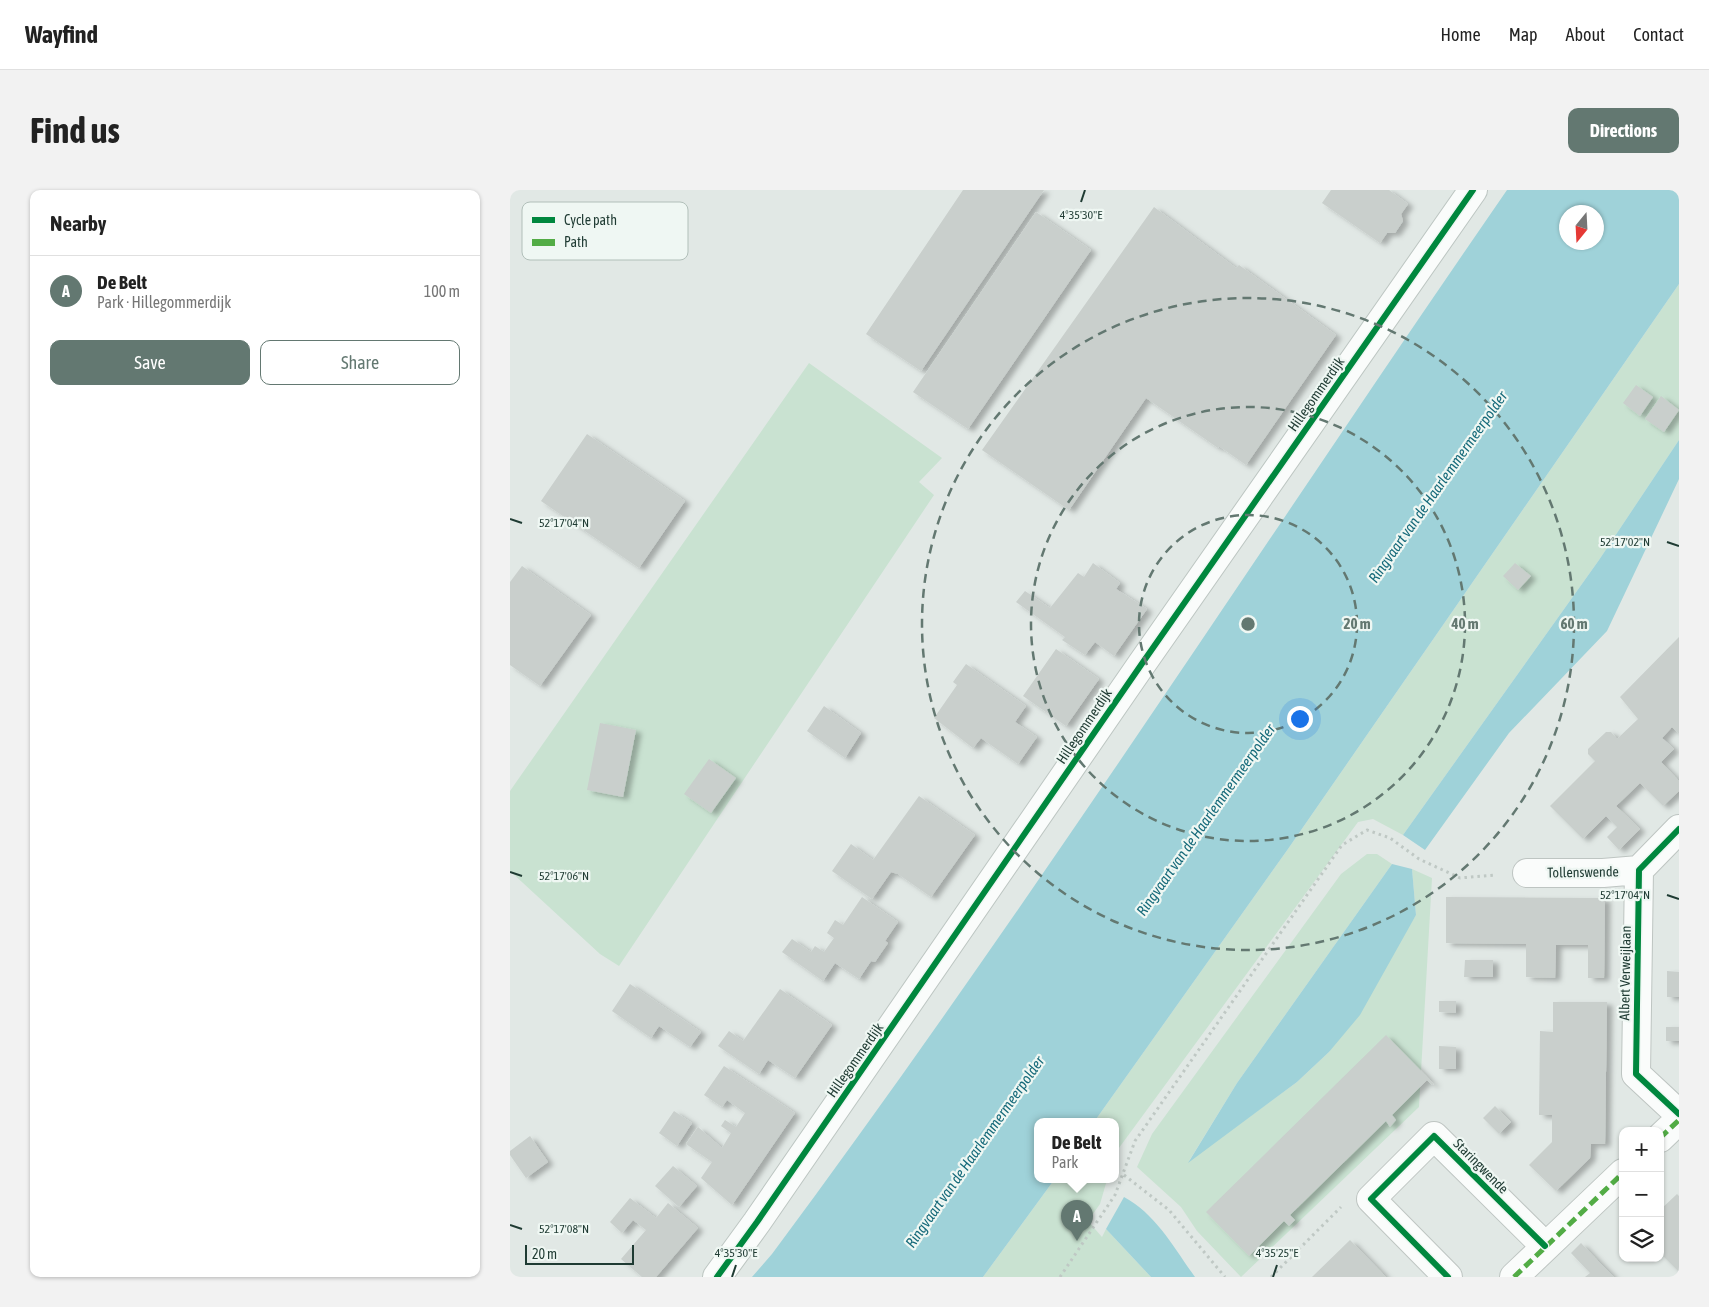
<!DOCTYPE html>
<html lang="en">
<head>
<meta charset="utf-8">
<style>
	body { margin:0; font-family:"Asap Condensed",sans-serif; background:#f2f2f2; color:#222 }
	.controls { position:absolute; right:15px; bottom:15px; display:grid; overflow:hidden; border-radius:10px; box-shadow:0 1px 4px #0004 }
	.controls button { width:45px; height:45px; display:grid; place-items:center; padding:0; border:0; border-bottom:1px solid #e0e0e0; background:#fff; color:#222; font:25px sans-serif }
	.compass { position:absolute; left:1049px; top:15px; width:45px; height:45px; border-radius:50%; background:#fff; box-shadow:0 1px 4px #0004; rotate:198deg }
	.scale { position:absolute; left:15px; bottom:12px; width:109px; box-sizing:border-box; padding-left:5px; border:2px solid #1f3b33; border-top:0; font-size:14px; line-height:18px; white-space:nowrap; color:#1f3b33; -webkit-text-stroke:4px #eff7f3; paint-order:stroke }
	.you { position:absolute; left:789px; top:528px; width:18px; height:18px; margin:-12px; border:4px solid #fff; border-radius:50%; background:#1a73e8; box-shadow:0 0 0 8px #1a73e833 }
	.badge { display:grid; place-items:center; width:32px; height:32px; border-radius:50%; background:#637871; color:#fff; font-size:16px; font-weight:700 }
	.pin { position:absolute; translate:-50% -41px; filter:drop-shadow(0 1px 2px #0008) }
	.pin::after { content:''; position:absolute; top:26px; width:18px; height:15px; background:inherit; clip-path:polygon(0 0,100% 0,50% 100%) }
	.popup { position:absolute; left:524px; top:928px; width:85px; height:65px; box-sizing:border-box; display:grid; place-content:center; border-radius:10px; background:#fff; filter:drop-shadow(0 1px 4px #0005); font-size:16px; white-space:nowrap; color:#767676 }
	.popup b { font-size:19px; color:#222 }
	.popup::after { content:''; position:absolute; left:50%; top:100%; margin-left:-10px; border:10px solid transparent; border-top-color:#fff }
	.list { margin:0; padding:0; list-style:none }
	h2 { display:flex; justify-content:space-between; align-items:center; height:65px; margin:0; padding:0 20px; font-size:21px }
	h2 small { font-size:16px; font-weight:400; color:#767676 }
	.list li { display:grid; grid-template-columns:32px 1fr auto; gap:15px; align-items:center; box-sizing:border-box; height:70px; padding:0 20px; border-top:1px solid #e0e0e0 }
	.list b { display:block; font-size:19px; white-space:nowrap }
	.list p { margin:0; font-size:16px; white-space:nowrap; color:#767676 }
	.list em { font-size:16px; font-style:normal; color:#767676 }
	.actions { display:flex; gap:10px; padding:15px 20px }
	.actions a { flex:1; padding:11px 0; border:1px solid #637871; border-radius:10px; text-align:center; font-size:18px; color:#637871 }
	.actions .main { background:#637871; color:#fff }
	.icon { flex:none; width:28px; height:28px; fill:none; stroke:currentColor; stroke-width:2; stroke-linecap:round; stroke-linejoin:round }
	.map { position:relative; flex:none; width:1169px; height:1087px; overflow:hidden; border-radius:10px }
	header { display:flex; align-items:center; gap:30px; box-sizing:border-box; height:70px; padding:0 25px; background:#fff; border-bottom:1px solid #e0e0e0 }
	header strong { font-size:24px }
	nav { display:flex; gap:28px; margin-inline-start:auto; font-size:18px }
	.intro { display:flex; align-items:center; justify-content:space-between; box-sizing:border-box; height:120px; padding:0 30px }
	h1 { margin:0; font-size:35px }
	.button { padding:12px 22px; border-radius:10px; background:#637871; color:#fff; font-size:18px; font-weight:700 }
	main { display:flex; gap:30px; padding:0 30px }
	aside { flex:1; background:#fff; border-radius:10px; box-shadow:0 1px 4px #0004 }
	.map>svg:first-child { display:block }
	.green { fill:#c9e2d1 }
	.water { fill:#9fd2d9; fill-rule:evenodd }
	.building { fill:#c9cfcc; filter:url(#shadow) }
	.lines { fill:none; stroke-linecap:round; stroke-linejoin:round }
	.street-casing { stroke:#bec5c2; stroke-width:30 }
	.secondary-casing { stroke:#bdc6c2; stroke-width:30 }
	.path { stroke:#bfc8c4; stroke-width:3; stroke-dasharray:2.5 4; stroke-linecap:butt }
	.street { stroke:#fafcfb; stroke-width:28 }
	.secondary { stroke:#fafcfb; stroke-width:28 }
	.quiet { stroke:#52ac45; stroke-width:5; stroke-dasharray:10 5; stroke-linecap:butt }
	.cycleway-casing { stroke:#eff7f3; stroke-width:9 }
	.cycleway { stroke:#00873e; stroke-width:6 }
	.ticks { fill:none; stroke:#1f3b33; stroke-width:2 }
	.ring { fill:none; stroke:#637871; stroke-width:2.5; stroke-dasharray:9 6 }
	.labels { text-anchor:middle; stroke-width:4.5; stroke-linejoin:round; paint-order:stroke }
	.street-label { font-size:14px; fill:#1f3b33; stroke:#eff7f3 }
	.water-label { font-size:15px; font-style:italic; fill:#166a7a; stroke:#eff7f3 }
	.key { fill:#eff7f3; stroke:#b1bfb9; stroke-width:1 }
	.key-label { font-size:14px; fill:#1f3b33 }
	.ticks-label { font-size:12px; text-anchor:middle; fill:#1f3b33; stroke:#eff7f3; stroke-width:4.5; stroke-linejoin:round; paint-order:stroke }
	.centre { fill:#637871; stroke:#eff7f3; stroke-width:2.5 }
	.ring-label { font-size:15px; text-anchor:middle; font-weight:bold; fill:#637871; stroke:#eff7f3; stroke-width:4.5; stroke-linejoin:round; paint-order:stroke }
</style>
</head>
<body>
<header>
<strong>Wayfind</strong>
<nav><a>Home</a><a>Map</a><a>About</a><a>Contact</a></nav>
</header>
<div class="intro"><h1>Find us</h1><a class="button">Directions</a></div>
<main>
<aside>
<h2>Nearby<small></small></h2>
<ul class="list">
<li><span class="badge">A</span><div><b>De Belt</b><p>Park · Hillegommerdijk</p></div><em>100 m</em></li>
</ul>
<div class="actions"><a class="main">Save</a><a>Share</a></div>
</aside>
<div class="map">
<svg width="1169" height="1087" viewBox="0 0 1169 1087">
	<defs>
		<filter id="shadow"><feDropShadow dx="5.5" dy="3" stdDeviation="2.5" flood-color="#0004"/></filter>
	</defs>
	<rect width="100%" height="100%" fill="#e1e8e5"/>
	<!-- green -->
	<path class="green" d="M1169,94V250L1089,370L893,645L863,629L848,632L606,962V932H584L778,659Z
		M299,173L432,268L409,292L424,305L109,776L90,764L0,681V601Z
		M857,664H867L882,674L727,893L679,971L787,892L819,862L906,725L902,679L922,688L909,917L731,1087L687,1041L671,1017L627,977L642,944L831,684Z
		M544,990H597L590,1014L578,1031L592,1047L596,1039L641,1087H473Z"/>
	<!-- water -->
	<path class="water" d="M997,0H1169V94L778,659L584,932H528V990H544L473,1087H242L262,1064C519,718 752,355 997,0ZM1086,22V52H1056V22Z
		M1169,250V289L1097,441L999,543L915,660L893,645L1089,370Z
		M882,674L902,679L906,725L850,825L819,862L787,892L678,973L727,893Z
		M614,1007C646,1024 664,1058 685,1087H641L596,1039Z"/>
	<!-- building -->
	<path class="building" d="M453,0H534L411,181L356,144Z
		M821,0H879L898,14L891,24L893,31L885,43H877L870,53L812,13Z
		M644,17L726,78L729,75L826,145L736,275L709,256L708,258L636,208L559,320L472,260Z
		M526,22L581,60L458,239L403,202Z
		M1126,195L1143,207L1130,226L1113,213Z
		M1151,206L1169,220L1154,242L1135,229Z
		M77,244L175,311L129,378L31,311Z
		M583,373L610,393L606,399L637,419L604,466L585,452L575,465L552,450L555,447L506,412L515,401L540,418L568,383L574,387Z
		M1005,373L1021,386L1008,400L993,386Z
		M12,376L81,425L30,496L0,475V392Z
		M1169,447V544L1162,537L1152,548L1164,559L1151,572L1169,591V601L1153,616L1130,593L1106,616L1130,639L1109,660L1097,647L1107,637L1096,626L1073,649L1040,616L1085,571L1078,564V559L1096,542H1101L1107,549L1128,529L1110,507Z
		M546,459L589,489L556,536L513,506Z
		M456,474L516,516L505,532L527,547L508,574L471,548L463,558L424,528L447,495L443,492Z
		M314,516L351,543L335,568L297,541Z
		M90,533L126,540L113,607L77,600Z
		M199,569L226,588L201,623L174,604Z
		M409,606L465,645L421,707L388,684L381,682L362,709L322,681L341,654L363,670Z
		M352,707L388,732L375,751L378,753L371,763L365,772L361,771L349,789L325,773L313,791L272,762L282,749L301,762L305,756L314,762L324,748L317,743L325,730L333,735Z
		M936,707L1095,708L1094,788H1078V755H1046L1045,788L1016,787V754L936,753Z
		M955,770H983V787H954Z
		M1157,781L1169,782V807H1157Z
		M120,794L191,842L180,857L149,836L141,848L102,821Z
		M270,799L322,835L285,888L258,870L249,884L208,856L219,841L233,851Z
		M929,811H946V823L929,822Z
		M1043,812H1097L1095,954H1081L1080,968L1046,1001L1019,975L1042,952V925H1029L1030,841L1043,842Z
		M1156,837H1169V851H1156Z
		M876,845L924,894L922,895L917,890L882,925L886,930L880,937L876,931L780,1025L785,1030L779,1036L774,1031L739,1066L696,1022Z
		M929,856L946,857V879H929Z
		M214,876L285,923L222,1015L191,988L202,972L176,954L188,937L212,958L221,943L211,936L215,930L226,937L235,923L217,910L212,917L194,905Z
		M985,916L1001,932L989,944L973,928Z
		M164,921L182,933L167,956L149,943Z
		M20,946L38,972L16,988L0,965V961Z
		M163,976L187,996L169,1017L145,996Z
		M1167,1004L1169,1006V1082L1150,1063V1020Z
		M120,1008L146,1028L158,1013L188,1038L146,1087H132L111,1069L136,1040L123,1030L112,1043L100,1032Z
		M840,1050L876,1087H802Z
		M1071,1053L1089,1072L1104,1087H1075L1080,1083L1061,1063Z"/>
	<g class="lines">
		<defs>
			<path id="street" d="M1169,639L1129,680L1126,884L1169,924
				M1017,683H1093L1129,680
				M1150,948L1169,930
				M938,1087L861,1009L924,946L1035,1056
				M1004,1087L1113,983"/>
			<path id="secondary" d="M207,1087L247,1032L631,475L963,0"/>
		</defs>
		<!-- street casing -->
		<use href="#street" class="street-casing"/>
		<!-- secondary casing -->
		<use href="#secondary" class="secondary-casing"/>
		<!-- path -->
		<path class="path" d="M614,985L659,1020L715,1087
			M550,1087L605,1005L625,951L832,655L857,640L880,648L909,669L950,688L985,685
			M761,1087L831,1017"/>
		<!-- street -->
		<use href="#street" class="street"/>
		<!-- secondary -->
		<use href="#secondary" class="secondary"/>
		<!-- quiet -->
		<path class="quiet" d="M1150,948L1169,930
			M1004,1087L1113,983"/>
		<defs>
			<path id="cycleway" d="M1169,639L1129,680L1126,884L1169,924
				M207,1087L247,1032L631,475L963,0
				M938,1087L861,1009L924,946L1035,1056"/>
		</defs>
		<!-- cycleway casing -->
		<use href="#cycleway" class="cycleway-casing"/>
		<!-- cycleway -->
		<use href="#cycleway" class="cycleway"/>
	</g>
	<!-- ticks -->
	<path class="ticks" d="M571,12L575,0M0,329L12,333M1157,352L1169,356M0,682L12,686M1157,705L1169,709M0,1035L12,1039M222,1087L226,1075M763,1087L767,1075"/>
	<!-- distance rings -->
	<g class="ring">
		<circle cx="738" cy="434" r="109"/>
		<circle cx="738" cy="434" r="217"/>
		<circle cx="738" cy="434" r="326"/>
	</g>
	<g class="labels">
		<!-- street labels -->
		<g class="street-label">
			<text transform="translate(806 204) rotate(-55)" y="5">Hillegommerdijk</text>
			<text transform="translate(574 536) rotate(-56)" y="5">Hillegommerdijk</text>
			<text transform="translate(1073 682) rotate(-1)" y="5">Tollenswende</text>
			<text transform="translate(1115 783) rotate(-89)" y="5">Albert Verweijlaan</text>
			<text transform="translate(345 870) rotate(-55)" y="5">Hillegommerdijk</text>
			<text transform="translate(971 976) rotate(45)" y="5">Staringwende</text>
		</g>
		<!-- water labels -->
		<g class="water-label">
			<text transform="translate(928 297) rotate(-55)" y="5">Ringvaart van de Haarlemmermeerpolder</text>
			<text transform="translate(696 630) rotate(-55)" y="5">Ringvaart van de Haarlemmermeerpolder</text>
			<text transform="translate(465 962) rotate(-55)" y="5">Ringvaart van de Haarlemmermeerpolder</text>
		</g>
	</g>
	<!-- legend -->
	<rect x="12" y="12" width="166" height="58" rx="8" class="key"/>
	<rect x="22" y="27" width="23" height="6" fill="#00873e"/>
	<rect x="22" y="49" width="23" height="7" fill="#52ac45"/>
	<g class="key-label">
		<text x="54" y="35">Cycle path</text>
		<text x="54" y="57">Path</text>
	</g>
	<g class="ticks-label">
		<text x="571" y="29">4°35'30"E</text>
		<text x="54" y="337">52°17'04"N</text>
		<text x="1115" y="356">52°17'02"N</text>
		<text x="54" y="690">52°17'06"N</text>
		<text x="1115" y="709">52°17'04"N</text>
		<text x="54" y="1043">52°17'08"N</text>
		<text x="226" y="1067">4°35'30"E</text>
		<text x="767" y="1067">4°35'25"E</text>
	</g>
	<circle cx="738" cy="434" r="8" class="centre"/>
	<g class="ring-label">
		<text x="847" y="439">20 m</text>
		<text x="955" y="439">40 m</text>
		<text x="1064" y="439">60 m</text>
	</g>
</svg>
<div class="controls">
<button>+</button>
<button>−</button>
<button><svg class="icon" aria-label="layers" viewBox="0 0 24 24"><path d="M12 4l9 5-9 5-9-5zM3 14l9 5 9-5"/></svg></button>
</div>
<svg class="compass" viewBox="-18 -18 36 36"><path d="M0-13l5 13h-10z" fill="#e53935"/><path d="M0 13l5-13h-10z" fill="#767676"/></svg>
<div class="scale">20 m</div>
<div class="you"></div>
<div class="pin badge" style="left:567px;top:1051px">A</div>
<div class="popup"><b>De Belt</b>Park</div>
</div>
</main>
</body>
</html>
